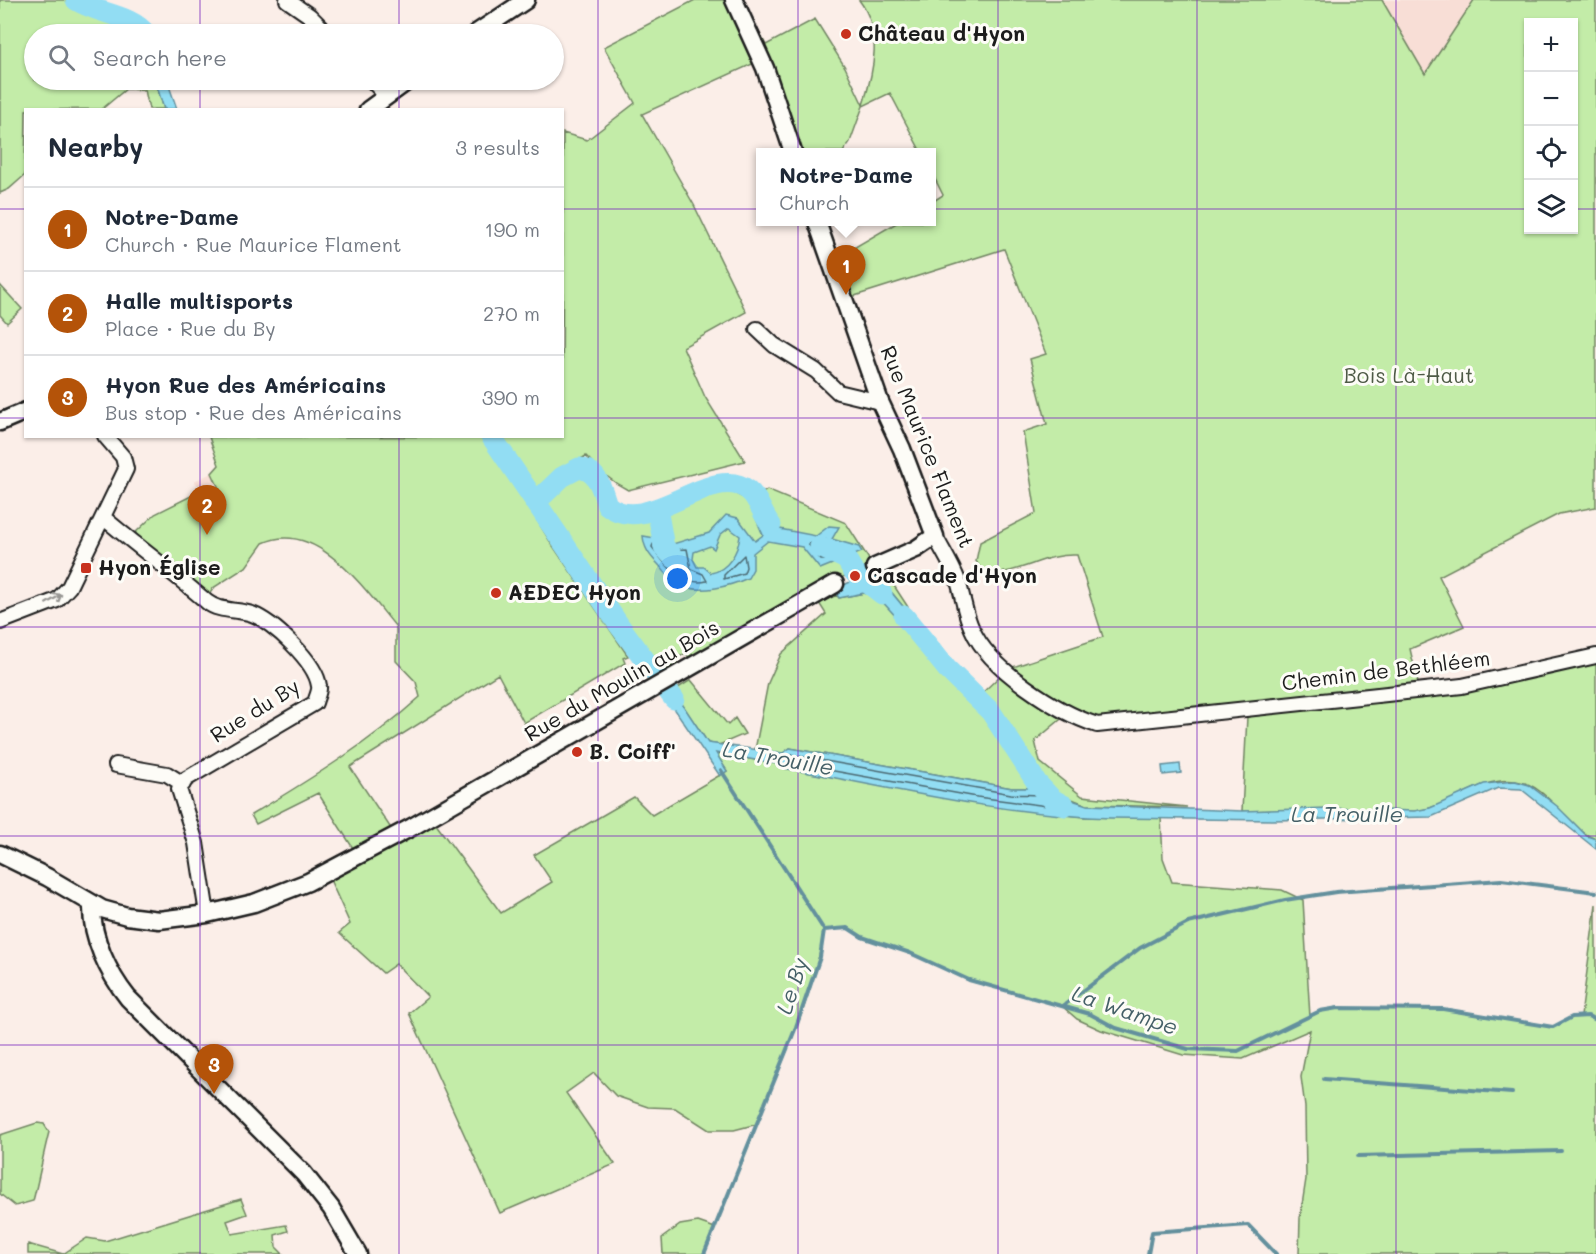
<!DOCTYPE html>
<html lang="en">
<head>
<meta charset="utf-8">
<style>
	body { margin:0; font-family:Mali,sans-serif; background:#f6f6f7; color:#1f2937 }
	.controls { position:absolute; right:18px; top:18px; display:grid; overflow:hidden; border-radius:0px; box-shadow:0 2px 4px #0004 }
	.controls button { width:54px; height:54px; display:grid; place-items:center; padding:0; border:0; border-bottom:2px solid #e0e1e3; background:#fff; color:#1f2937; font:30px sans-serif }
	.you { position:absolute; left:678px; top:579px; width:21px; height:21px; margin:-15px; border:4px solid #fff; border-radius:50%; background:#1a73e8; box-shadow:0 0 0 9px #1a73e833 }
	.badge { display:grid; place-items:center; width:39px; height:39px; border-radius:50%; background:#b45309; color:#fff; font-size:20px; font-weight:700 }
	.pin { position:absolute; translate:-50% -50px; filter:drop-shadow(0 2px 3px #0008) }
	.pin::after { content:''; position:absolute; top:32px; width:21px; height:18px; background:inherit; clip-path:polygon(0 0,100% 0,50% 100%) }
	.popup { position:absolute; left:756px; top:148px; width:180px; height:78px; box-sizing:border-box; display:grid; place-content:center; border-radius:0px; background:#fff; filter:drop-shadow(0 2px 4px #0005); font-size:20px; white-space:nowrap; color:#747a83 }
	.popup b { font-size:22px; color:#1f2937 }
	.popup::after { content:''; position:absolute; left:50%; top:100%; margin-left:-12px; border:12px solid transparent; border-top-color:#fff }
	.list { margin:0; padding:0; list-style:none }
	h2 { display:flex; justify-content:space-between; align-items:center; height:78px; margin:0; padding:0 24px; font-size:26px }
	h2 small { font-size:20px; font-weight:400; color:#747a83 }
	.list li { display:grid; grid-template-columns:39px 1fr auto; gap:18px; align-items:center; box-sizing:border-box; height:84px; padding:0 24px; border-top:2px solid #e0e1e3 }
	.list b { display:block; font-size:22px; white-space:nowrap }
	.list p { margin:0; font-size:20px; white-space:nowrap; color:#747a83 }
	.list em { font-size:20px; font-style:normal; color:#747a83 }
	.icon { flex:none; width:33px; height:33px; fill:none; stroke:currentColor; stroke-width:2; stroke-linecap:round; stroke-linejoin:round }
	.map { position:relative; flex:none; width:1596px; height:1254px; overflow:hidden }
	.search { position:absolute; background:#fff; box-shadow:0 2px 4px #0004; left:24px; top:24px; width:540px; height:66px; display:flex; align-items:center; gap:15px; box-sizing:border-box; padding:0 21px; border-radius:33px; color:#747a83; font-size:22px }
	.panel { position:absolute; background:#fff; box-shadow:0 2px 4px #0004; left:24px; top:108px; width:540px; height:330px; border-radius:0px }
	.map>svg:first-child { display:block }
	.built { fill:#f8ded6 }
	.green { fill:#c3eca8; stroke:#708462; stroke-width:1.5; fill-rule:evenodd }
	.water { fill:#92ddf3; stroke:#63909d; stroke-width:1.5; fill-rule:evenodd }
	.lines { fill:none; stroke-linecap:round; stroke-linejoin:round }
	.shore { stroke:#4b6972; stroke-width:1.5 }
	.stream { stroke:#63909d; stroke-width:4 }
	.river { stroke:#92ddf3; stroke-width:21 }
	.minor-casing { stroke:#1c1c1c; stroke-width:18 }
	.tertiary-casing { stroke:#1c1c1c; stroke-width:21 }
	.minor { stroke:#fdfcf7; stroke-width:14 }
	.tertiary { stroke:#fdfcf7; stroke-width:16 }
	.oneway { stroke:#989794 }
	.grid { fill:none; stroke:#7b2cbf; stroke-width:1.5; stroke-opacity:0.55 }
	.poi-dot { fill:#c8321e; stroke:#fdfcf7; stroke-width:2 }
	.labels { text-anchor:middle; stroke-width:6; stroke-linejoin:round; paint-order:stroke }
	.poi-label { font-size:21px; font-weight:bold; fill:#1c1c1c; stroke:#fdfcf7; text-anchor:start }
	.park-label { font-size:21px; fill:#4e5a46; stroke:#fdfcf7 }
	.street-label { font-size:21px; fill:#1c1c1c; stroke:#fdfcf7 }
	.water-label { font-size:22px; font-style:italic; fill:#456067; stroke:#fdfcf7 }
</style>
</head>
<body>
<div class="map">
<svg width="1596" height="1254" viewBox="0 0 1596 1254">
	<rect width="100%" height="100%" fill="#fbeee8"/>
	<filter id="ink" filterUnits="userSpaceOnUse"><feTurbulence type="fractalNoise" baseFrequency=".0167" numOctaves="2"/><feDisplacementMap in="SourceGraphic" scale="12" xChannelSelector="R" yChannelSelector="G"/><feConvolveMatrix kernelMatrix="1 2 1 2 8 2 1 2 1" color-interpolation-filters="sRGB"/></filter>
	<g filter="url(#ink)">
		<!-- built -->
		<path class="built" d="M1382,0H1474L1425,75Z
			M212,473L222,495L211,501L194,481Z"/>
		<!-- green -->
		<path class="green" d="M0,0H65L89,15L135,31L137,34H34V80H155L164,109H149L145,90L126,89L102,109L26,110L25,175L9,189L0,193Z
			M695,0H742L766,45L815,19L845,67L863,105C874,71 883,31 859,0H1382L1425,74L1474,0H1596V507L1559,514L1439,576L1464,626L1410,649L1418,683C1336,690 1255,705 1173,713C1143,715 1111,722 1081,715L1010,668L1103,637L1077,555C1044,553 1016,577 983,573L976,561L980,542L1036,513L1023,432L1047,424L1030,359L1046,354L1004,249L845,299L831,261L898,222H932V202L943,195L932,173V152H921L890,93L863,106L850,142L843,152H793L761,60L642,114L694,205L746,312L683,347L705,397L745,461L628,490C610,481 600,471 586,456L558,472L536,495L514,483L551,543L628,656L623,658L625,663L524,723L498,674L350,767L396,836L430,816L501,913L552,882L534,855L634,797L652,815L727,771L715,753L784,765V768L976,803L1085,817L1161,818L1163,858L1172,882L1282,890L1303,900L1310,1017L1320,1011L1338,1008L1443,1009L1552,1027L1572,1017L1581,1016L1596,904V1254H1299L1300,1218L1306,1179L1305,1107L1301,1077L1310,1030L1243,1059L1183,1055L1101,1030L1077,1019L1063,1007L969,980L910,953L862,937L848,928L824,930C814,997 782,1061 757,1124L734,1130H709L675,1108L648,1107L616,1096L594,1073L566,1093L615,1164L500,1213L409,1013L428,997L396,964L383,973L339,933L350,924L327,873L358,856L318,793L256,824L251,815C312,778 368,744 420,697L416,682L396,661V627C366,591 317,518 263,543L246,567L213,588L205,599L135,533L155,514L201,491L203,494L206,493L211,501L222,495L212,473L219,465L209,437L562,436L563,133L587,140L635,103L604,47ZM1528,22H1574V230H1528Z
			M0,285L22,309L7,323L0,315Z
			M576,473H585L594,481L602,506L628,521L713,491L734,493L749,501L767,490L846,523L872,564L834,581L814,586L691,661L686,653L675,659L680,668L660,674L544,501Z
			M883,569L925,633L883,582L877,570Z
			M865,593L879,598L889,607L992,720L1006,738L1018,767L1036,788H1012L790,748L783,753L755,750L768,683L781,654L826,614L819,603L837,595L839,598Z
			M1596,660V839C1566,829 1550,785 1516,781C1479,776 1451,807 1416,811C1394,813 1370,809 1347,809C1312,808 1277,811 1242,811L1247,717Z
			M1002,674L1040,706L1061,719L1035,741L1040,762L1082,796L1187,807L1087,805L1057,793L1033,770L981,694Z
			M691,680L728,725L735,718L745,734L719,745L708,743L673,691Z
			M37,1123L44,1124L49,1132C43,1155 39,1178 33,1201L15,1206L0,1194V1135Z
			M241,1199L247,1214L227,1221L232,1234L286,1225L288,1231L275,1235L276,1247L283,1254H28V1244L63,1254L87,1238L105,1241Z
			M698,1222L715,1228L704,1254H663L662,1238L680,1225Z"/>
		<!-- water -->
		<path class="water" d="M98,4L142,23L151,34C131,35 109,22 89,15Z
			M155,80H167L177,109H164Z
			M760,499L780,529L816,536L829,526L839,527L832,539L859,547L862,552L820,569L802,547L768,541L753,553V569L748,578C730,586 702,594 683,586C672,582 665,572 658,564C649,555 644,548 643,536L655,538L658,532L665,535L673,544L709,533L726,515L738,518L755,541L763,535L750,505ZM729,528L740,536C738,552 728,570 711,573L704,567H697L693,559L694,552L710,546L714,549L720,535Z
			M877,570L883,582L925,633L919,642L879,598L864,593L839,598L837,595L839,593L837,588Z
			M667,681L708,743L783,753L790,748L1012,788H1036L1087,805L1242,811L1327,808L1414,811L1430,808L1484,784L1515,781L1529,785L1557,806L1587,836L1596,839V849L1521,789L1498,788L1431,817L1273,820L1110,818C1003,815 888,787 783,768V765L716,753L727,771L720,776L659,686Z
			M1180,764L1181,773L1163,775L1162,766Z"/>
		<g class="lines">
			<!-- shore -->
			<path class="shore" d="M825,539L842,550V554L829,560H821L808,544Z
				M662,541L671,550L687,549L691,569L703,574L707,581C682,587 665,565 652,547L653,544Z
				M744,555L746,567L744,573L724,579V575Z
				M792,755L1011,794C1027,796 1056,791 1066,806L1063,808L977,797L790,763L787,759Z"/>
			<!-- stream -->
			<path class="stream" d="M824,930L848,928L862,937L910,953L969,980L1090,1014L1116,1028L1188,1049L1238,1051L1320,1011L1338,1008L1443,1009L1553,1027L1572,1017L1588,1016L1596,1020
				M1063,1006L1140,948L1188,923L1285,900L1336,892L1501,880L1596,892
				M1324,1079L1512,1093
				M1358,1156L1561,1151
				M704,1254L796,1027L820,957L824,930L721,770
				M1148,1254L1152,1232L1248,1225L1276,1254"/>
			<!-- river -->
			<path class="river" d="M76,0C97,14 131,14 146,34
				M491,436L619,625L674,699
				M535,503L562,477L579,468C598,470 602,490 607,505C648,539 711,461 748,490C759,498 762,515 771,525
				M657,508L664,547L674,558
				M820,547L846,559L854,572L882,594
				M904,616L947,669L991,712L1037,783L1052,799L1065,806"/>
			<defs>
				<path id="minor" d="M287,0L310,16L328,34
					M371,80L386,95
					M757,329L774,345L816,371L838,392L880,402
					M104,518C138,547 174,573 207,602C219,612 238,609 252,614C273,622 316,662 319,686C320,691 316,698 315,703L186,779L179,789L196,843L207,914
					M935,536C942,550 952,565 958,581C963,597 965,614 972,629C989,669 1057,712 1097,725L1462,686L1596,656
					M0,622L57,600L69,587L126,469L123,457L105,436
					M116,765L167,774L183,784"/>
				<path id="tertiary" d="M734,0L765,68L793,152
					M475,34L526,0
					M368,110L409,80
					M817,222L880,402L902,449L935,536L916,549L875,567
					M0,422L26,411
					M0,854L47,877L102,909L127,916L159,920L207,914L254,903L308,882L412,827L835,584
					M92,905C91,937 108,973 128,998L304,1174L331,1208L358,1254"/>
			</defs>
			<!-- minor casing -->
			<use href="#minor" class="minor-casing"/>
			<!-- tertiary casing -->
			<use href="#tertiary" class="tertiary-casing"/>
			<!-- minor -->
			<use href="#minor" class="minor"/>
			<!-- tertiary -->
			<use href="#tertiary" class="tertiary"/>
		</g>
		<!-- one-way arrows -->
		<defs><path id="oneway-shaft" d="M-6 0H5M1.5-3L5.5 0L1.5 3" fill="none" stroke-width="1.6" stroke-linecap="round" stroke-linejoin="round" transform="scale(1.5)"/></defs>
		<use class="oneway" href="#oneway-shaft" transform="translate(54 599) rotate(-30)"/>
	</g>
	<!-- grid -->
	<path class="grid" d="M200,0V34M399,0V34M598,0V1254M798,0V1254M998,0V1254M1197,0V1254M1396,0V1254M200,80V110M399,80V110M0,209H26M562,209H1528M1574,209H1596M0,418H26M562,418H1596M200,436V1254M399,436V1254M0,627H1596M0,836H1596M0,1045H1596"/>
	<!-- markers -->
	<g class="poi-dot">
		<circle cx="846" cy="34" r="6"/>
		<rect x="80" y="562" width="12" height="12" rx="3"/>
		<circle cx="855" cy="576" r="6"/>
		<circle cx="496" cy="593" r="6"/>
		<circle cx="577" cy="752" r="6"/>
	</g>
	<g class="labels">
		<!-- poi labels -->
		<g class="poi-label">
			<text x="858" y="41">Château d'Hyon</text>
			<text x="98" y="575">Hyon Église</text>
			<text x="867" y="583">Cascade d'Hyon</text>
			<text x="508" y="600">AEDEC Hyon</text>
			<text x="589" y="759">B. Coiff'</text>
		</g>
		<!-- park labels -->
		<g class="park-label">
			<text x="1409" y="383">Bois Là-Haut</text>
		</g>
		<!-- street labels -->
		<g class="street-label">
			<text transform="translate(927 447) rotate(68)" y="7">Rue Maurice Flament</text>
			<text transform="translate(1386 671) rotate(-7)" y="7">Chemin de Bethléem</text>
			<text transform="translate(622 681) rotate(-30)" y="7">Rue du Moulin au Bois</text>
			<text transform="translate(255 711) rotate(-32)" y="7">Rue du By</text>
		</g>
		<!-- water labels -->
		<g class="water-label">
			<text transform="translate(778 758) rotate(10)" y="8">La Trouille</text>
			<text x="1347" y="822">La Trouille</text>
			<text transform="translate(792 986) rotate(-72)" y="8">Le By</text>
			<text transform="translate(1125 1010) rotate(19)" y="8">La Wampe</text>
		</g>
	</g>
</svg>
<div class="controls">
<button>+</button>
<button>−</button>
<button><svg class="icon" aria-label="locate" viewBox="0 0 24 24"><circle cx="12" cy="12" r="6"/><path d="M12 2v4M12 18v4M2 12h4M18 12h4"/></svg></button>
<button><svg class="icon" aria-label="layers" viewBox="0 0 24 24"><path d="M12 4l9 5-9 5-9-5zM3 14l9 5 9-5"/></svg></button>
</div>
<div class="you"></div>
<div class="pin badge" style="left:846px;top:295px">1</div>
<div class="popup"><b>Notre-Dame</b>Church</div>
<div class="pin badge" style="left:207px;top:535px">2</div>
<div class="pin badge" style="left:214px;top:1094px">3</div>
<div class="search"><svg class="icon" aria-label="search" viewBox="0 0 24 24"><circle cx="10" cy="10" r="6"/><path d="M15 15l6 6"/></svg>Search here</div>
<section class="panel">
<h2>Nearby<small>3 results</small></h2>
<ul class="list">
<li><span class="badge">1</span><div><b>Notre-Dame</b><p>Church · Rue Maurice Flament</p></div><em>190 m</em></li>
<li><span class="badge">2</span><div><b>Halle multisports</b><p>Place · Rue du By</p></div><em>270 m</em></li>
<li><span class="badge">3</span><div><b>Hyon Rue des Américains</b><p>Bus stop · Rue des Américains</p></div><em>390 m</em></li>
</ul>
</section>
</div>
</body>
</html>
